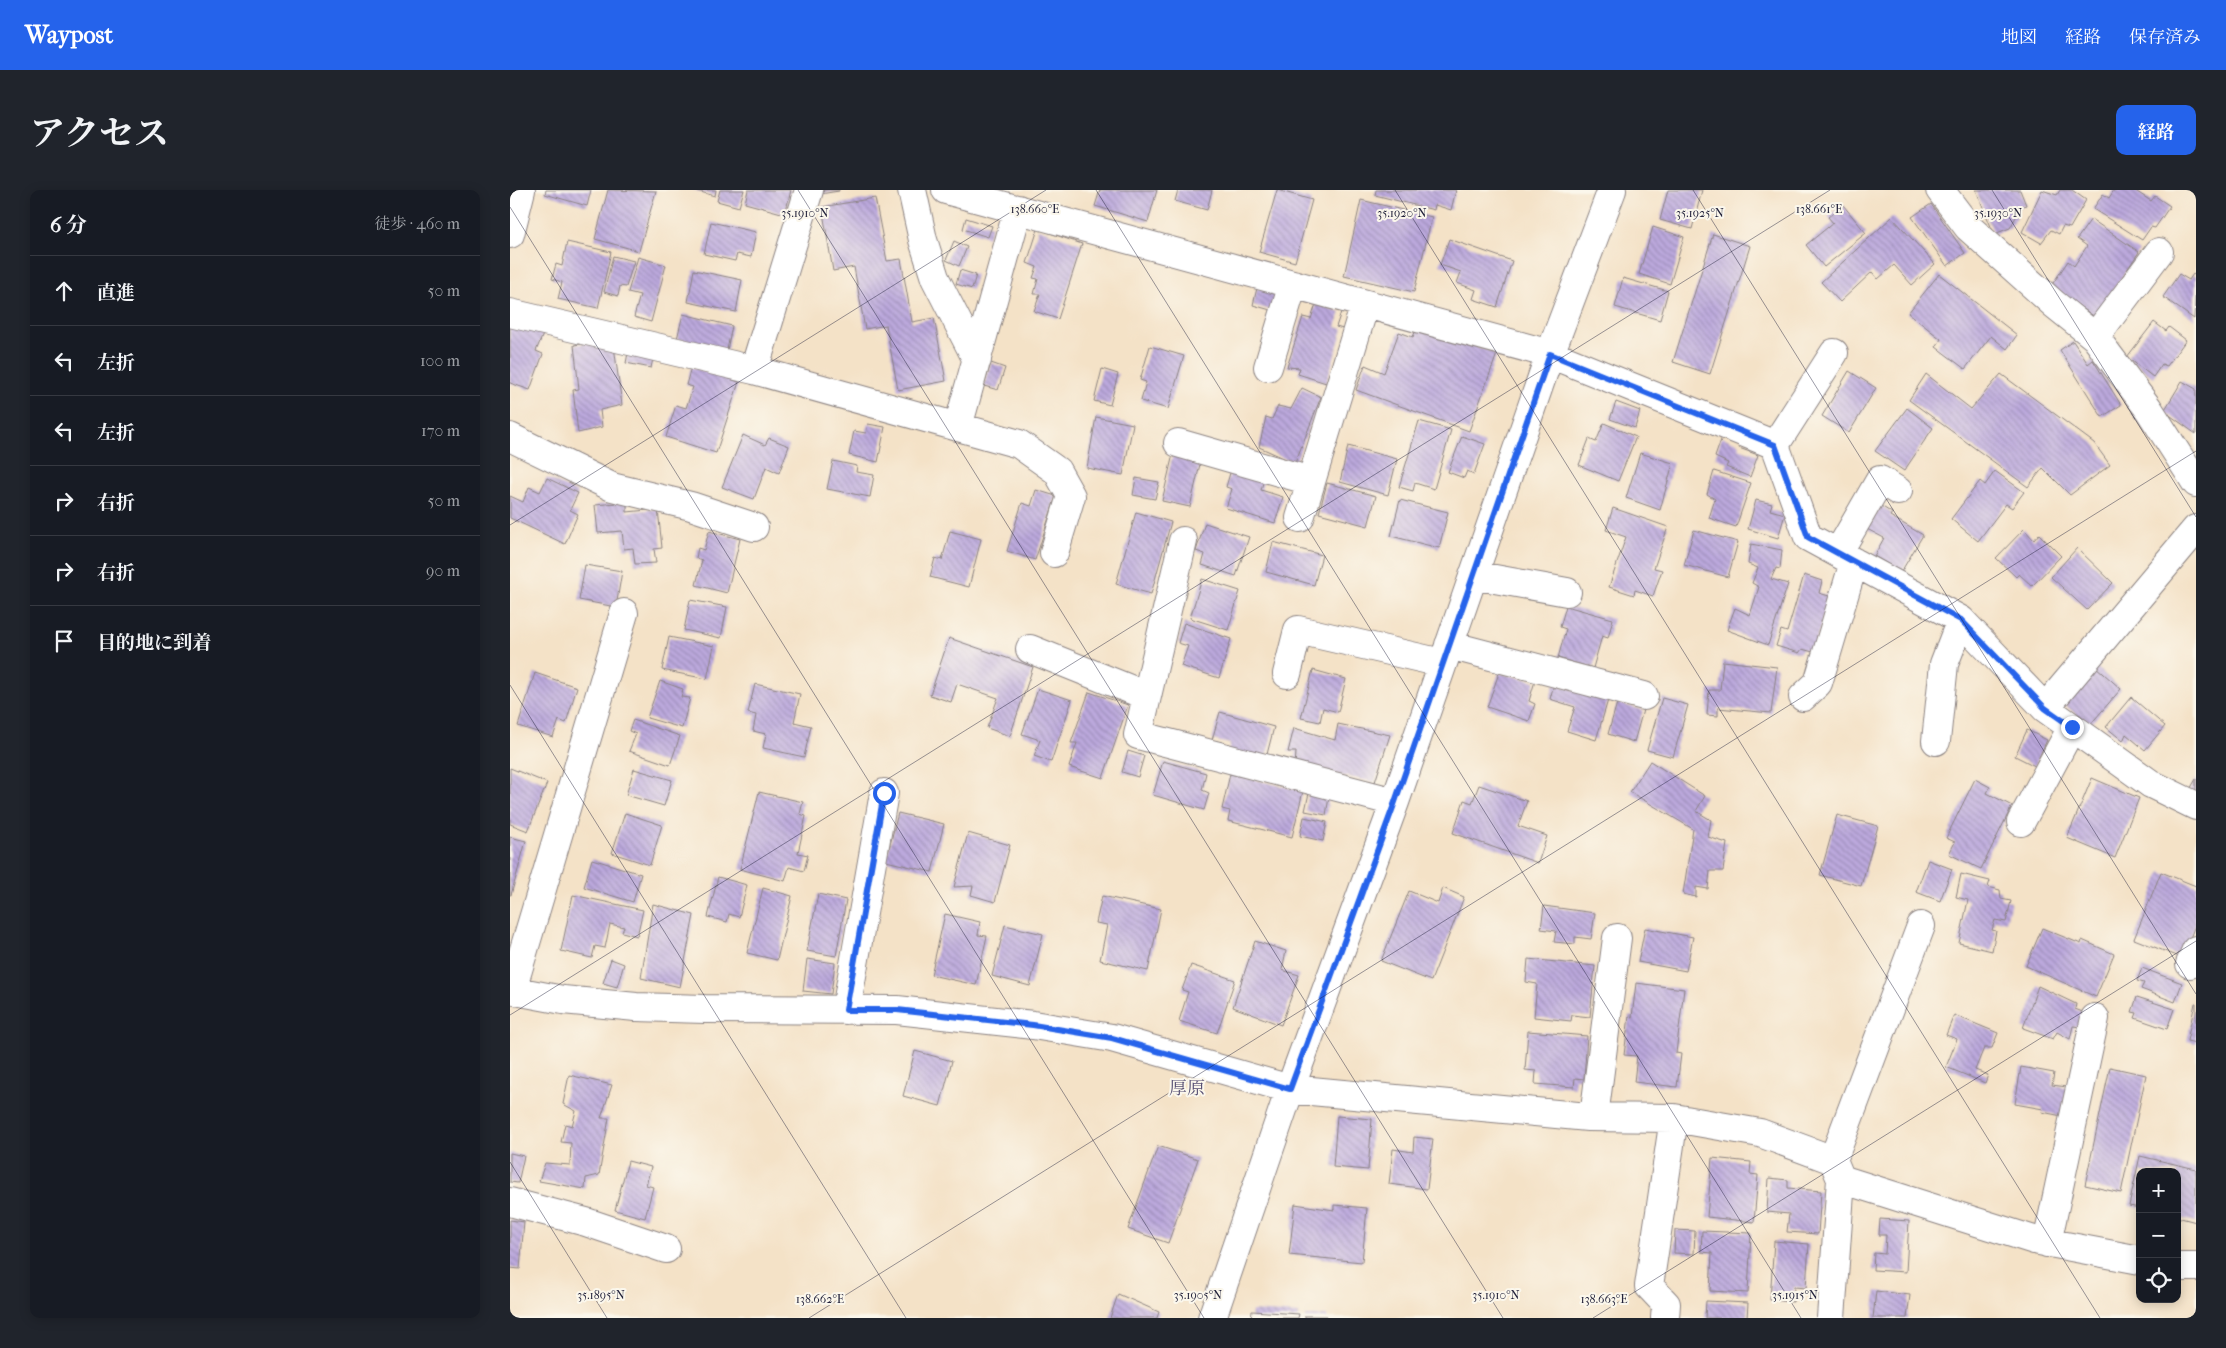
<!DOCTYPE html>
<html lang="ja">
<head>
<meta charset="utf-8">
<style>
	body { margin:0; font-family:"IM FELL French Canon","Noto Serif JP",serif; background:#20242c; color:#f1f3f6 }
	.controls { position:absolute; right:15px; bottom:15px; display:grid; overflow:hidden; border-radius:10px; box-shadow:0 2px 12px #0003 }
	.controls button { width:45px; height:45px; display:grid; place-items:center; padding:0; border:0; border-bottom:1px solid #363941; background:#171b24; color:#f1f3f6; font:25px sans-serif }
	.stop { position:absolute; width:15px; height:15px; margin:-11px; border:4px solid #2563eb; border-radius:50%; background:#fff }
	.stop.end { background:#2563eb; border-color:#fff; box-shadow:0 1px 5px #0008 }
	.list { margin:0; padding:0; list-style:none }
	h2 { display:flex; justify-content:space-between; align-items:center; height:65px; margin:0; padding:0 20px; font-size:21px }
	h2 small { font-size:16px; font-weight:400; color:#9ea1a6 }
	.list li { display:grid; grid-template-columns:32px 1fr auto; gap:15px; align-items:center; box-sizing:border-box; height:70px; padding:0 20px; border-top:1px solid #363941 }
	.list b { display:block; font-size:19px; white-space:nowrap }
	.list em { font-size:16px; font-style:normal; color:#9ea1a6 }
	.icon { flex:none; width:28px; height:28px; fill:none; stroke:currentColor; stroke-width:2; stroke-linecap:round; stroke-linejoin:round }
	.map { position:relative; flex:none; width:1686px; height:1128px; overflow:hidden; border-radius:10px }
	header { display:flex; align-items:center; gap:30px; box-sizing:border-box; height:70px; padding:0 25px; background:#2563eb; color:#fff }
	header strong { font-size:24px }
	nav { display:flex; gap:28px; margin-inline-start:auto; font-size:18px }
	.intro { display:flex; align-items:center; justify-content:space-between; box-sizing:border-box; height:120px; padding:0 30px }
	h1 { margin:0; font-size:35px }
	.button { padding:12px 22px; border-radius:10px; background:#2563eb; color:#fff; font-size:18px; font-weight:700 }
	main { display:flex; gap:30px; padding:0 30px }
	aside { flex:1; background:#171b24; border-radius:10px; box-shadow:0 2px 12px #0003 }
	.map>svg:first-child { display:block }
	.building { fill:url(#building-back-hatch) }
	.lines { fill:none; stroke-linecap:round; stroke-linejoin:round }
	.minor-casing { stroke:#8b8281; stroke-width:30 }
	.minor { stroke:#fff; stroke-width:28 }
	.route { stroke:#2563eb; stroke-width:6 }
	.ticks { fill:none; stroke:#22223b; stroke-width:1; stroke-opacity:0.45 }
	.labels { text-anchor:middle; stroke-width:4; stroke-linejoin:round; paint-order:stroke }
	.quarter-label { font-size:18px; fill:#585174; stroke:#fbf7ec }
	.ticks-label { font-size:12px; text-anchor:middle; fill:#22223b; stroke:#fbf7ec; stroke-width:4; stroke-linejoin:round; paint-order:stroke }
</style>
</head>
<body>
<header>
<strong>Waypost</strong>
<nav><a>地図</a><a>経路</a><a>保存済み</a></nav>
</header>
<div class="intro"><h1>アクセス</h1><a class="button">経路</a></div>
<main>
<aside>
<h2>6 分<small>徒歩 · 460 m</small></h2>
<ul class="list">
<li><svg class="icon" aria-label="ahead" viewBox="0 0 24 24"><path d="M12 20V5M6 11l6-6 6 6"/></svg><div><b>直進</b></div><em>50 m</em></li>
<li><svg class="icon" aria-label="left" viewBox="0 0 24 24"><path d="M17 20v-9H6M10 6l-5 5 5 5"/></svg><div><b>左折</b></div><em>100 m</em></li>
<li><svg class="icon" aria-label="left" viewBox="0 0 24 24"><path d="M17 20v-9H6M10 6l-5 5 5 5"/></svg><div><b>左折</b></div><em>170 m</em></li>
<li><svg class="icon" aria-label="right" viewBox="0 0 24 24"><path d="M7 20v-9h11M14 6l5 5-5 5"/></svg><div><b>右折</b></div><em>50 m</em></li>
<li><svg class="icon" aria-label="right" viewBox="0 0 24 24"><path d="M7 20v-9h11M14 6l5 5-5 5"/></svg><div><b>右折</b></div><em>90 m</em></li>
<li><svg class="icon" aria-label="arrive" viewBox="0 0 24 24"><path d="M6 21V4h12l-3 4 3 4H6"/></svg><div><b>目的地に到着</b></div></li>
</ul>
</aside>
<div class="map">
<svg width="1686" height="1128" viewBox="0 0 1686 1128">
	<defs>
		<pattern id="building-back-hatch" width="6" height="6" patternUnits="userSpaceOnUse" patternTransform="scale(1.25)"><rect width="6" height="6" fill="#bca9dd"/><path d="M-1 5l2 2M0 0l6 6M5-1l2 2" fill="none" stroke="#9889b4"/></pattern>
	</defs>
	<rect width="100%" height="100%" fill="#fbf7ec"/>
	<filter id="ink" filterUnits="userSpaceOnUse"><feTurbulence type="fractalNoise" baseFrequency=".02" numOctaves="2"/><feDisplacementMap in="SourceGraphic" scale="10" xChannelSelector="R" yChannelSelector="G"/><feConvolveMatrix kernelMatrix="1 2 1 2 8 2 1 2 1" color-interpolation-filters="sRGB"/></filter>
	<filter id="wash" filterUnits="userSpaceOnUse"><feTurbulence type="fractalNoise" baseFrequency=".0096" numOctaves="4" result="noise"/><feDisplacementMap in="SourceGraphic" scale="20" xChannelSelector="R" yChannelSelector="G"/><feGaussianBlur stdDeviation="1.12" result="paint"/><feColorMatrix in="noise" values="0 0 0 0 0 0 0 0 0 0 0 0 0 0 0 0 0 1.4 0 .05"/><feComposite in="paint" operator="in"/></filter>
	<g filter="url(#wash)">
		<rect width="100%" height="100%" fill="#f4e2c7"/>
		<g id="blocks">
			<!-- building -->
			<path class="building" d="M36,0H81L77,16L35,4Z
				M98,0L146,1L129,61L85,49Z
				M183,0H206L205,6Z
				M210,0H234L229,17L207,11Z
				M238,0H281L275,24L235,13Z
				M309,0H329V1L310,4Z
				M590,0H647L638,32L585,16Z
				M668,0H702L697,20L665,11Z
				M767,0L802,10L785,72L749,62Z
				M866,0H946L941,20L925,15L924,20L865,5Z
				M1158,0H1192L1182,39L1150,30Z
				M1466,0H1510L1516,15L1505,19L1507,25L1500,38L1484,44Z
				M1532,0L1547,5L1550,0H1562L1576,10L1560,38L1553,36L1549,44L1541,40L1531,53L1512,42Z
				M1604,0H1624L1641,11L1645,6L1660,16L1645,38L1641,37L1632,50L1583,19L1593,4L1599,8Z
				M365,8L377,71L391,69L402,132L424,128L436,191L388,200L376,135L355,139L344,77L323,81L312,17Z
				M851,10L922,27L904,102L834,86Z
				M1421,14L1455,63L1437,76L1402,27Z
				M1333,15L1356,43L1314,77L1296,55L1323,33L1318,27Z
				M1382,27L1425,74L1402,95L1384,75L1368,89L1362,82L1330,112L1311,92Z
				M456,28L482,36L478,47L453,39Z
				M1581,29L1629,62L1585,127L1541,96L1558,71L1564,76L1577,56L1567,49Z
				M201,32L246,42L241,67L227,64L225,71L194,64Z
				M1143,37L1174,47L1160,94L1129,84Z
				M528,39L572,54L548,129L524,121L530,104H524L528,89L523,88L527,77L517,73Z
				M1203,44L1240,56L1200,184L1163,172Z
				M939,49L1002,71L987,117L963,109L966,100L947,93L951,82L930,75Z
				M444,51L457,57L449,76L436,70Z
				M57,52L101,62L88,118L48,109L52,92L42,89L46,74L52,76Z
				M103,66L124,71L116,97L110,96L108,106L94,102Z
				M128,67L156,75L141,132L124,127L130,105L118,102Z
				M184,80L232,90L226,122L178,112Z
				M450,80L466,85L462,99L446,94Z
				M1429,84L1507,145L1497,159L1481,146L1455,179L1426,157L1431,149L1398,123Z
				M1669,84L1679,90L1683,84L1686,86L1684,129L1653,107Z
				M1113,88L1158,101L1150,130L1105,117Z
				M747,98L769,103L764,121L743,115Z
				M806,114L831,122L826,137L833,139L816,193L788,184L790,178L777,177L793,127L801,129Z
				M173,124L222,136L217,160L167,149Z
				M0,129L34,142L26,161L33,164L20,200L0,193Z
				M1644,132L1656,141L1659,137L1676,150L1657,176L1652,174L1643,187L1617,167Z
				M908,135L987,164L959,241L846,200L855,175L874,183L889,142L903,147Z
				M103,149L112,215L90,220L92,237L68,243L63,200L69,199L64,155Z
				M1563,151L1578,174L1583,170L1611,215L1592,227L1550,160Z
				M120,153L145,159L141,178L116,173Z
				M640,156L674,166L658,219L631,211L636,192L630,190Z
				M481,173L495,178L488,200L474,196Z
				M181,177L229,192L206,263L156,247L166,215L176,218L183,197L176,195Z
				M592,179L608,184L600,215L584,211Z
				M1339,181L1366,198L1339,243L1312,226Z
				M1416,184L1461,219L1491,184L1584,253L1600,275L1560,305L1533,278L1518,297L1399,210Z
				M1672,191L1686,199V244L1654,221Z
				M792,198L811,207L785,273L749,257L756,227L762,229L768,216L781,219Z
				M1106,212L1130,221L1125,238L1100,229Z
				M1397,218L1423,238L1394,281L1365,261Z
				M586,227L623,234L613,285L577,278Z
				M909,231L941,240L924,299L905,293L903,301L889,297Z
				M1094,233L1126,247L1108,291L1069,275L1079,249L1086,252Z
				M358,234L375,237L368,272L339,265L344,241L356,243Z
				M233,245L255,255L259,248L279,256L269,283L256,277L244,309L212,297Z
				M952,246L975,254L964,284L957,281L954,288L938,282Z
				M1212,247L1230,254L1229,258L1248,265L1240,287L1216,277L1218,273L1205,267Z
				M838,256L887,269L878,305L830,292Z
				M1130,263L1163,273L1150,320L1116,308Z
				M663,264L691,270L680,317L652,311Z
				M323,271L347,276L346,282L364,285L360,307L317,299Z
				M722,276L755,285L751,300L773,307L765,333L716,318L722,299L716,297Z
				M1204,281L1241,293L1226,337L1199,328L1205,309L1197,304Z
				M1485,281L1514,302L1502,318L1496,314L1468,351L1441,329L1470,291L1475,295Z
				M37,288L68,303L60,320L68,324L55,354L0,328V306L13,312L19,297L30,302Z
				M626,288L649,292L645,309L623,305Z
				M817,293L866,306L858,336L809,323Z
				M526,300L546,306L525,370L497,361L512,313L521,316Z
				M890,310L938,322L929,358L881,346Z
				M1246,310L1262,314L1260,320L1275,324L1268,348L1238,339Z
				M117,312V322L148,319L152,358L144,359L146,373L125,374L123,358L114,359L112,341L88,343L85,315Z
				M1371,316L1382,323L1380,326L1413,345L1391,382L1364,366L1374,348L1357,339Z
				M1103,318L1158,337L1144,378L1152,380L1143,406L1125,400L1124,405L1099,397L1116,347L1096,340Z
				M626,322L661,332L641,404L606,394Z
				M695,333L739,347L726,386L692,375L695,364L686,361Z
				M1514,339L1524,350L1529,344L1551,366L1522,396L1509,384L1506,387L1486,368Z
				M1184,340L1228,352L1218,387L1174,375Z
				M199,341L230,349L217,403L186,395L192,370L186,368L188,358L194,360Z
				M440,341L471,349L459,397L420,387L425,368L432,370Z
				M763,352L812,365L804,395L756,382Z
				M1241,354L1272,360L1270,379L1266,378L1261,389L1278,394L1258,455L1217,440L1225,418L1240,425L1249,397L1242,393L1248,378L1238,374Z
				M1567,358L1603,393L1577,420L1541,387Z
				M75,375L112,381L106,417L69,410Z
				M1294,385L1312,391L1309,403L1319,406L1303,462L1292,459L1289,463L1266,456L1271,440L1277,442Z
				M692,389L730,401L718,440L680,428Z
				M180,410L217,417L211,448L174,440Z
				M1056,416L1103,429L1098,448L1092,446L1083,478L1048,468L1056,439L1050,437Z
				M674,433L721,449L709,488L671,476L678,456L668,453Z
				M159,447L204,456L197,489L152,480Z
				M439,448L523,477L500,546L477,538L488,508L447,494L441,512L420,505Z
				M1213,471L1267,477L1261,523L1208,518V526L1197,525L1199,500H1210Z
				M1585,476L1611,499L1579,536L1553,513Z
				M803,480L836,489L828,522L813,518L810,532L791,528Z
				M25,483L67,497L56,533L49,530L43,547L8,536Z
				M989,483L1025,491L1019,511L1025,514L1019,531L977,517Z
				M150,491L173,499L171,507L180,508L172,538L137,528Z
				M245,494L290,504L284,532L301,536L294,567L253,558L256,544L243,541L246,525L238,523Z
				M1044,494L1098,510L1086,550L1057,541L1065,517L1040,509Z
				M528,499L562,510L541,572L524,566L530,550L512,544Z
				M579,502L618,515L593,588L559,577L567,553H561Z
				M1621,507L1655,536L1635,560L1616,544L1613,551L1596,537Z
				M1152,508L1178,515L1163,567L1137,560Z
				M1107,513L1133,520L1124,552L1098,544Z
				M710,522L764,537L755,572L718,562L720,554L702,550Z
				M123,530L170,546L160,575L119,561L126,544L119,541Z
				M828,534L880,545L865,592L785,577L786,562H778L784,538L825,550Z
				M1517,540L1537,550L1525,576L1505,566Z
				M618,561L634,566L628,587L612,582Z
				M653,571L696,583L692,600L699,603L694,620L643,605Z
				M1140,571L1195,606L1186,621L1201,630L1198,647L1217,653L1213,681H1200L1198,699L1186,697V707L1173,704L1183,639L1120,602Z
				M0,578L37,593L18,641L0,634Z
				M124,579L162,590L154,616L116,605Z
				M720,584L793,601L782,647L718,631L720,621L712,619Z
				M1582,588L1629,608L1605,668L1557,648Z
				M1465,589L1480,597L1477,603L1502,616L1471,679L1439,664L1445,652L1436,648Z
				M1686,589V605L1679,601Z
				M969,595L1017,611L1008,636L1037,646L1028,673L943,643L954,610L962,613Z
				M249,602L293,612L290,624L296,626L288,663L298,665L294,681L279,677L275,691L230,679Z
				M799,603L819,607L816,625L795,621Z
				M115,623L152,635L140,675L102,663Z
				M388,623L434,634L422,682L376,671Z
				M1327,625L1368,636L1351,696L1310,685Z
				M794,627L817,632L813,651L790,646Z
				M458,643L500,655L485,712L461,705L463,696L444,697Z
				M0,647L16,651L1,705H0Z
				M82,669L131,684L123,712L74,697Z
				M1418,670L1442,679L1430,711L1406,702Z
				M1651,682L1686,696V733L1672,768L1624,749Z
				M1451,684L1480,691L1478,697L1490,700L1491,709L1501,711L1496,732L1485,730L1482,740L1486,741L1482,761L1449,753L1458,710L1446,707Z
				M208,687L237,695L229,727L219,724L217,732L198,727Z
				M253,698L282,706L267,770L237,763Z
				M933,698L954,707L921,791L871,771L899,701L928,713Z
				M308,704L336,710L326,766L297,761Z
				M63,705L133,720L127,746L112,742L114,737L100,734L95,758L85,756L82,768L51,761Z
				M592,706L651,719L638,781L590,770L597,735L586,733Z
				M143,714L184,725L170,797L131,788Z
				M1034,716L1085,723L1081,749L1065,747V754L1044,752L1046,741L1031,739Z
				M435,724L470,732L468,745L477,746L466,795L421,785Z
				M495,735L533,744L520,796L482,786Z
				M1135,738L1183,747L1176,781L1128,772Z
				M1532,738L1571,754L1572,750L1604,764L1586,807L1516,776Z
				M745,751L776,761L772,780L789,785L771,835L723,817Z
				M101,769L114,774L107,797L93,793Z
				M297,769L325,773L321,804L293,801Z
				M1018,769L1085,776L1080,827L1062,825L1061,831L1024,827L1027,794L1016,792Z
				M681,775L725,790L707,843L669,831L678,802L672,800Z
				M1632,778L1672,793L1665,812L1631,799L1634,793L1627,791Z
				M1126,793L1174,799L1166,863L1171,864L1167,897L1124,892L1127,866L1114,865L1119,826L1122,827Z
				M1528,796L1566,814L1565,819L1575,823L1570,837L1563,836L1560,849L1547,842L1543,849L1513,838Z
				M1627,807L1664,819L1657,839L1625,828L1627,823L1622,822Z
				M1685,813H1686V853L1677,851Z
				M1444,825L1488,843L1482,858H1474L1465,880L1478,885L1475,893L1436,877L1447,849L1436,845Z
				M1018,841L1077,846L1074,889L1065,888L1064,897L1025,894L1026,881L1015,880Z
				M405,861L442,871L430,916L393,906Z
				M1511,877L1544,883L1542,895L1557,897L1552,926L1532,922L1533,919L1505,914Z
				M1600,877L1636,885L1611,1003L1575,995Z
				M59,885L102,895L91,928H99L89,985L76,988L75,999L29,991L35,973L60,975L61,953L51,952L55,934L62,936L66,921L53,914Z
				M827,926L862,929L858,980L823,977Z
				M904,947L923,949L917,999L879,994L883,959L903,962Z
				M648,956L688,969L658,1053L618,1039Z
				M0,963L14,966L8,993L0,992Z
				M1630,966L1686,979V1032L1667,1027V982H1630V1018L1619,1016Z
				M1202,968L1241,972L1240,984L1248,985L1244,1032L1197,1027Z
				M118,971L141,977L136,995L143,997L135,1028L105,1020Z
				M1259,988L1278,990V998L1311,1001L1308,1044L1277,1042L1279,1024L1257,1022Z
				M785,1014L824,1020V1015L857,1018L852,1072L779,1065Z
				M1370,1029L1399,1031L1396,1082L1363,1080L1364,1063L1375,1064L1376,1045H1369Z
				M0,1030L14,1032L10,1079L0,1078Z
				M1165,1040L1185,1041L1184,1064L1164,1063Z
				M1192,1041L1241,1043L1238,1103L1200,1101L1202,1063L1191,1062Z
				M1264,1051L1299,1054L1296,1098L1284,1097L1283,1112L1260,1110Z
				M1366,1101L1400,1105L1397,1128H1363Z
				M608,1104L649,1122L647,1128H600Z
				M1196,1111L1238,1113L1237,1128H1195Z
				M742,1121L789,1124L788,1128H741Z
				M795,1126H817V1128H795Z"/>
		</g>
	</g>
	<g filter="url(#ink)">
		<use href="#blocks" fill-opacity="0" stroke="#8b8281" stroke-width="1"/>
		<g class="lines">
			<defs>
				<path id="minor" d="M402,0L413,50L425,88L467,170
					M436,0L1040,164L1265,255L1298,347L1451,430L1535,518L1641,594L1686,616
					M1430,0L1458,37L1544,114L1585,147L1638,218L1686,293
					M0,44L11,0
					M0,123L244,180L509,254L547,281L561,306L544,363
					M1585,147L1649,62
					M758,177L783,94
					M244,180L299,0
					M448,237L508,19
					M0,247L102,297L181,316L244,337
					M668,253L801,291
					M1265,255L1324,163
					M790,328L855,114
					M673,351L628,545L885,612
					M1328,363L1370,290L1388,301
					M963,385L1057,402
					M939,455L1134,506
					M520,459L637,506
					M777,484L788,440L932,473
					M1293,507L1308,493L1344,372
					M1535,518L1686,339
					M1426,551L1434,474L1451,430
					M1511,632L1562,537
					M1680,774L1686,760
					M0,800L53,810L126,817L195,819L387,820L523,835L602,848L780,899L1078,927L1164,928L1250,943L1323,970L1331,989L1524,1050L1630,1070
					M2,800L114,423
					M336,820L374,603
					M1084,927L1107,748
					M1323,970L1411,736
					M0,1012L76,1032L156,1059
					M1537,1053L1585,828
					M1667,1077H1686
					M702,1128L780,899L885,612L1040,164L1102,0
					M1155,1128L1156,1114L1139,1096L1164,928
					M1321,1128L1331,989"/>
			</defs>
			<!-- minor casing -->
			<use href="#minor" class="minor-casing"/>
			<!-- minor -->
			<use href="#minor" class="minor"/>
		</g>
	</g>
	<g class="lines" filter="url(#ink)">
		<!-- route -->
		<path class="route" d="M374,603L336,820H387L523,835L602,848L780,899L885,612L1040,164L1265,255L1298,347L1451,430L1535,518L1562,537"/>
	</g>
	<!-- ticks -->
	<path class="ticks" d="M288,0L993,1128M586,0L1291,1128M885,0L1590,1128M1183,0L1686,804M1482,0L1686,327M0,17L694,1128M0,335L536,0M0,495L396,1128M0,825L1320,0M0,972L97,1128M299,1128L1686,261M1083,1128L1686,751"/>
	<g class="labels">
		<!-- quarter labels -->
		<g class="quarter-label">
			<text x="677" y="904">厚原</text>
		</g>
	</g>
	<g class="ticks-label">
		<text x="525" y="23">138.660°E</text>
		<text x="1309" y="23">138.661°E</text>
		<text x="295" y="27">35.1910°N</text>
		<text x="892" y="27">35.1920°N</text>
		<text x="1190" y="27">35.1925°N</text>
		<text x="1488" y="27">35.1930°N</text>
		<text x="91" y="1109">35.1895°N</text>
		<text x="688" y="1109">35.1905°N</text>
		<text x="986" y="1109">35.1910°N</text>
		<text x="1285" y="1109">35.1915°N</text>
		<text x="310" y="1113">138.662°E</text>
		<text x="1094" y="1113">138.663°E</text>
	</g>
</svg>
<div class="controls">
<button>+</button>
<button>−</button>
<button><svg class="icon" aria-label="locate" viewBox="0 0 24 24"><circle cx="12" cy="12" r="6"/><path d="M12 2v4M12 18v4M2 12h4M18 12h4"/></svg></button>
</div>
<div class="stop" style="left:374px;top:603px"></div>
<div class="stop end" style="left:1562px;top:537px"></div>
</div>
</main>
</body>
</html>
